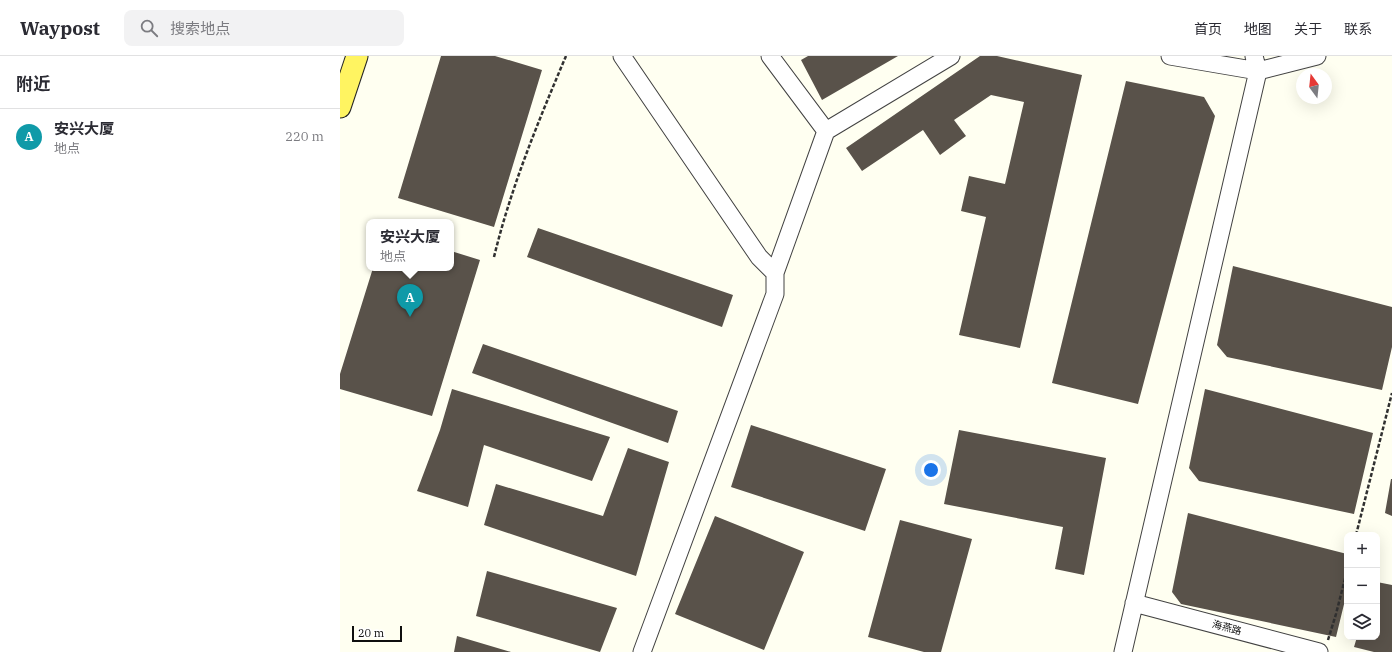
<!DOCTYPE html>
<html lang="zh">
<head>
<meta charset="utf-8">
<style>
	body { margin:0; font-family:"IBM Plex Serif","Noto Sans SC",serif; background:#f2f2f3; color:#2b2b33 }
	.controls { position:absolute; right:12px; bottom:12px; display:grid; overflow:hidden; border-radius:8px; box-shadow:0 4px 16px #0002 }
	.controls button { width:36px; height:36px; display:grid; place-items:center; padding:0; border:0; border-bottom:1px solid #e1e1e2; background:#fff; color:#2b2b33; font:20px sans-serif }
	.compass { position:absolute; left:956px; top:12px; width:36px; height:36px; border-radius:50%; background:#fff; box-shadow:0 4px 16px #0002; rotate:345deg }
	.scale { position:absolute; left:12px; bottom:10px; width:50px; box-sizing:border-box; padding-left:4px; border:2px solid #0f0f0f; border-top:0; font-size:11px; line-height:14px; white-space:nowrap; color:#0f0f0f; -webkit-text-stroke:3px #fff; paint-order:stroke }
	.you { position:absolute; left:591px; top:414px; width:14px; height:14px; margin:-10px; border:3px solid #fff; border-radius:50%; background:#1a73e8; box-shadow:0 0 0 6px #1a73e833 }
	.badge { display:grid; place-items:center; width:26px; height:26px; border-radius:50%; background:#2563eb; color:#fff; font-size:13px; font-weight:700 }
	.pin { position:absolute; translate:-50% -33px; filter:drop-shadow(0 1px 2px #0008) }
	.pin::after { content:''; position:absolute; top:21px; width:14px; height:12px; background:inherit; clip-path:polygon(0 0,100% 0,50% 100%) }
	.popup { position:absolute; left:26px; top:163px; width:88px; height:52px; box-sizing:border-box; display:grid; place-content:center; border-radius:8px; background:#fff; filter:drop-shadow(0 1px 3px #0005); font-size:13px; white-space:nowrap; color:#7c7c81 }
	.popup b { font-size:15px; color:#2b2b33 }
	.popup::after { content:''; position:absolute; left:50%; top:100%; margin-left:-8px; border:8px solid transparent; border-top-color:#fff }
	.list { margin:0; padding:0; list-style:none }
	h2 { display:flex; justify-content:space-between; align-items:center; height:52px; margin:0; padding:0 16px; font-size:17px }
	h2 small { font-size:13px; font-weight:400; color:#7c7c81 }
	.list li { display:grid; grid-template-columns:26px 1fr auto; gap:12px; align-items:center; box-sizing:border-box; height:56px; padding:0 16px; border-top:1px solid #e1e1e2 }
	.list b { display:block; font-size:15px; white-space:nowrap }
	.list p { margin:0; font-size:13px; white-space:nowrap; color:#7c7c81 }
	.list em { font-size:13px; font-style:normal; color:#7c7c81 }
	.icon { flex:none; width:22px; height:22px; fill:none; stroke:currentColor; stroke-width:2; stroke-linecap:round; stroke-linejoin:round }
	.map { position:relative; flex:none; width:1052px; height:596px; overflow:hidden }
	header { display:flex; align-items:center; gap:24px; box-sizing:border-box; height:56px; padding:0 20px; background:#fff; border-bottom:1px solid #e1e1e2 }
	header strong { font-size:19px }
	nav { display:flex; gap:22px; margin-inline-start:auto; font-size:14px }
	.search { width:280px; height:36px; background:#f2f2f3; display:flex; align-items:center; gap:10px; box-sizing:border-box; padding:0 14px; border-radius:8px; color:#7c7c81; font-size:15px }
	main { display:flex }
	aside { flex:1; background:#fff }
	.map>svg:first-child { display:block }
	.building { fill:#59524a }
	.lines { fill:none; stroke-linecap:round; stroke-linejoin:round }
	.minor-casing { stroke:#424242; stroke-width:19 }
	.major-casing { stroke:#202020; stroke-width:23 }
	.path { stroke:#313131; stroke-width:2.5; stroke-dasharray:4 2; stroke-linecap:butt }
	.minor { stroke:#fff; stroke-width:17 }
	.major { stroke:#fff461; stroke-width:21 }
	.labels { text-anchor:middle; stroke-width:4; stroke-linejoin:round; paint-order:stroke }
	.street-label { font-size:10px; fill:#0f0f0f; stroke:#fff }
</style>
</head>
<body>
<header>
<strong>Waypost</strong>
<div class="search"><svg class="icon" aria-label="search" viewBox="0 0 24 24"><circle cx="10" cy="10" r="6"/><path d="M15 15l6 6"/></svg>搜索地点</div>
<nav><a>首页</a><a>地图</a><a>关于</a><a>联系</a></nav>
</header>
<main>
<aside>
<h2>附近<small></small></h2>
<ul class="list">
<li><span class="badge" style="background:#0f9aa8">A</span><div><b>安兴大厦</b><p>地点</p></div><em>220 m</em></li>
</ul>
</aside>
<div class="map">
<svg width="1052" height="596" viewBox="0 0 1052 596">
	<rect width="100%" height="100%" fill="#fffff1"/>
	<!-- building -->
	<path class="building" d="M101,0H155L202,14L154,171L58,142Z
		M468,0H558L482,44L461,4Z
		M640,0H657L742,19L680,292L619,279L646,161L621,155L629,120L665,128L684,46L651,39L614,64L626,80L600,99L583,74L522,115L506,92Z
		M786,25L864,41L875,60L798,348L712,327Z
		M198,172L393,239L382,271L187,201Z
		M111,195L140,204L92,360L0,333V318L33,212H111Z
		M893,210L1052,251V291L1042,334L887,301L877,289Z
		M143,288L338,355L328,387L132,317Z
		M112,333L270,381L252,425L144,389L128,451L77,435L100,374Z
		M865,333L1033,377L1014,458L859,425L849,412Z
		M411,369L546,413L525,475L391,431Z
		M619,374L766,402L744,519L715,513L723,471L604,448Z
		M288,392L329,406L296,520L144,469L156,428L263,460Z
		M1051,423H1052V460L1045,457Z
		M848,457L1007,498V536L996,581L841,548L832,536Z
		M375,460L464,496L424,594L335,558Z
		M560,464L632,483L601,596H584L528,581Z
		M147,515L277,552L260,596L136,560Z
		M1037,526L1052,529V596H1034L1014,591L1017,581H1037Z
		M117,580L171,596H114Z"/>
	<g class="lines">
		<defs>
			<path id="minor" d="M282,0L419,201L435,217V238L302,596
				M430,0L486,75L435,217
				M830,0L918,15L977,0
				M486,75L611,0
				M794,547L979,596
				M783,596L918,15L914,0"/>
			<path id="major" d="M0,51L17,0"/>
		</defs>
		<!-- minor casing -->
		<use href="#minor" class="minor-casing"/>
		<!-- major casing -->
		<use href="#major" class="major-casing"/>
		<!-- path -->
		<path class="path" d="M154,201C171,131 198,66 226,0
			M1016,479L1052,337
			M988,584L996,558L1007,515"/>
		<!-- minor -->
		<use href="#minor" class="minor"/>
		<!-- major -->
		<use href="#major" class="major"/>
	</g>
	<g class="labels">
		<!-- street labels -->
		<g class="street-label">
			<text transform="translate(887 571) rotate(15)" y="4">海燕路</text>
		</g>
	</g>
</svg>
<div class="controls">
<button>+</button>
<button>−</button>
<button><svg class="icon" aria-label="layers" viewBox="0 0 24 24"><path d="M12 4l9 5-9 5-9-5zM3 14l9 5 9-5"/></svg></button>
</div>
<svg class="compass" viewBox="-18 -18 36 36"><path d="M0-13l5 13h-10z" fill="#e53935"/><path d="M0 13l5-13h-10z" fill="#7c7c81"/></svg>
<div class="scale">20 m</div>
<div class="you"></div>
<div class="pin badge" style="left:70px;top:261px;background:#0f9aa8">A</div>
<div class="popup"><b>安兴大厦</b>地点</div>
</div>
</main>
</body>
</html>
